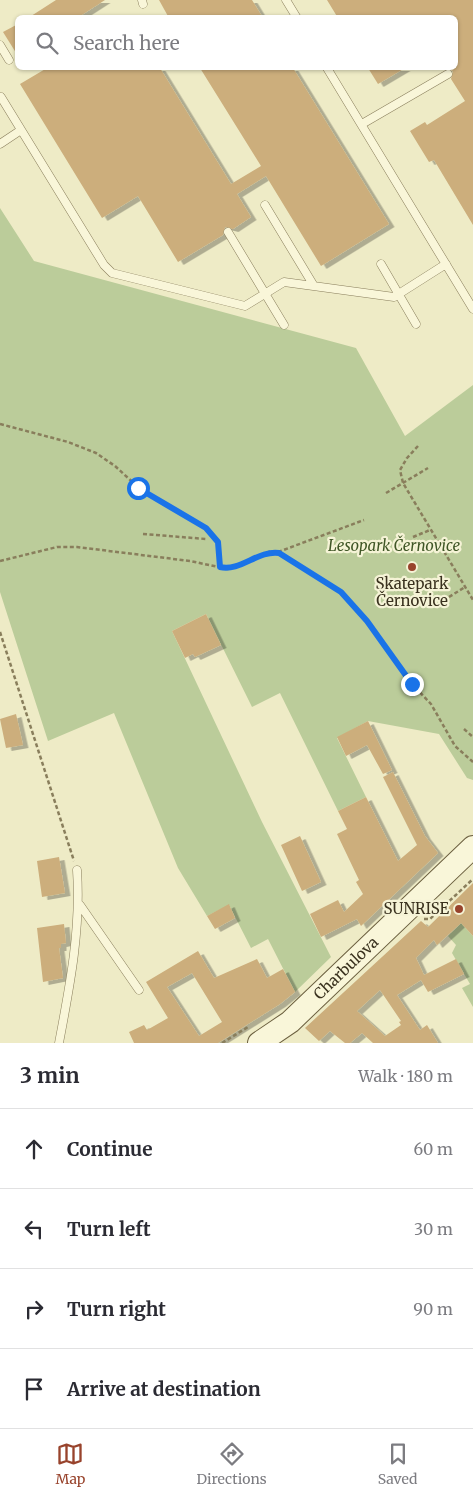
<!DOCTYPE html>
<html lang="en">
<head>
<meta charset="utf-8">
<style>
	body { margin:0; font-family:Merriweather,serif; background:#f7f7f7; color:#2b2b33 }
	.stop { position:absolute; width:15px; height:15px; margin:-11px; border:4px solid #1a73e8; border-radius:50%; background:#fff }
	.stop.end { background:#1a73e8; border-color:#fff; box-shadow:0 1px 5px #0008 }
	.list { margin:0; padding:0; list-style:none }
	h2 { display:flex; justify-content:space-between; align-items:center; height:65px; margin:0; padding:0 20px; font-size:21px }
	h2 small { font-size:16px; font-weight:400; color:#7c7c81 }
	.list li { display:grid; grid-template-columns:32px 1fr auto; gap:15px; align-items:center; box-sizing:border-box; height:80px; padding:0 20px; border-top:1px solid #e1e1e2 }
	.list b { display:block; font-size:19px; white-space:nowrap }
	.list em { font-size:16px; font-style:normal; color:#7c7c81 }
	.icon { flex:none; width:28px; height:28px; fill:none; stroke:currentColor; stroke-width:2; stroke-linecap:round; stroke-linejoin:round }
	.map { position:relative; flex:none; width:473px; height:1043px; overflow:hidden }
	.search { position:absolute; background:#fff; box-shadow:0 1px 4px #0004; left:15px; right:15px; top:15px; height:55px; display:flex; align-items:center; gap:12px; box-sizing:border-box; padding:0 18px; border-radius:8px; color:#7c7c81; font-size:19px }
	.sheet { height:385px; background:#fff }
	nav { display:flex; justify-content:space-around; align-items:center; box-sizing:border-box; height:70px; border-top:1px solid #e1e1e2; background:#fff; font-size:14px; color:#7c7c81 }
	nav a { display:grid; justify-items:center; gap:2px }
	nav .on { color:#98432c }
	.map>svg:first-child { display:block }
	.green { fill:#bbcc9a }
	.building { fill:#ccae7c; fill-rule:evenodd; filter:url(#shadow) }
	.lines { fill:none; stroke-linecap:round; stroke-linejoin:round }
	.lane-casing { stroke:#897e5c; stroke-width:9 }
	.secondary-casing { stroke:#6b5f3f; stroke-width:24 }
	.path { stroke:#897e5c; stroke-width:2.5; stroke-dasharray:4 2.5; stroke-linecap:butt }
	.lane { stroke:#f9f6d9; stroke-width:8 }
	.secondary { stroke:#f9f6d9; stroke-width:22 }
	.route { stroke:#1a73e8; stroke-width:6 }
	.poi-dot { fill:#98432c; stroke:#f5f3d6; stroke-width:2 }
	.labels { text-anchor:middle; stroke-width:4.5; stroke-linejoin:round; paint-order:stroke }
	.park-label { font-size:15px; font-style:italic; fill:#3f5626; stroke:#f5f3d6 }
	.poi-label { font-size:15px; fill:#3a321f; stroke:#f5f3d6 }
	.street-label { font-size:15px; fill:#3a321f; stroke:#f5f3d6 }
</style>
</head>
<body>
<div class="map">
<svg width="473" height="1043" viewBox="0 0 473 1043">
	<defs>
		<filter id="shadow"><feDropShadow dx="5.5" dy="3" stdDeviation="0" flood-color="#0004"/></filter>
	</defs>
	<rect width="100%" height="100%" fill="#eeebc6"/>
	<!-- green -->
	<path class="green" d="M0,208L34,261L356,348L405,436L473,385V780L467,778L439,734L368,721L337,738L366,797L338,811L280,693L252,707L206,614L172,631L262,822L331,957L295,992L268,939L251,948L229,905L207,916L178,868L114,713L48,741L0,592Z
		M461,923L473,936V1007L462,988L470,984L452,953L456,945L448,936Z"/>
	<!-- building -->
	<path class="building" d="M56,0H105L77,18H28Z
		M159,0H252L263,18H169Z
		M327,0H473V225L434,160L429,162L410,131L425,122L427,125L465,101L451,79L453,71L444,68H456V18H338Z
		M18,24V56L3,32Z
		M47,68H160L231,184L261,166L200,68H293L389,224L321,266L266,176L237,194L251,217L233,229L225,227L223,235L178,262L138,196L102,218L20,84Z
		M368,68H405L378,84Z
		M206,614L221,645L195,657L193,654L185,658L172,631Z
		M16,714L23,745L6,748L0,719Z
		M368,721L392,770L383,774L367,745L346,756L337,737Z
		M393,772L425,836L438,853L361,926L357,919L321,937L310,914L338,900L344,912L363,894L356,882L359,880L337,834L347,829L338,811L366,797L398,861L417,845L383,777Z
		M300,836L321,882L302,891L281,845Z
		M59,857L65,893L42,897L37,861Z
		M473,883V936L461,923L437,945L434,940L416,958L424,975L456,959L464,974L428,992L421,980L397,995L420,1030L427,1025L438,1043H373L362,1033L350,1043H345L330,1031L319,1041L305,1028L421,921L428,927ZM380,990L401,1021L399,1022L401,1025L385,1036L357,1011Z
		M229,904L235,918L215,929L207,916Z
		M64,924L66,943L61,944V948H59L63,978L43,982L37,928Z
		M198,951L214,978L257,959L267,978L283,969L295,992L280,1004L218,1043H134L129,1032L144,1025L147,1030L168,1018L146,982ZM192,973L222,1022L199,1036L167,987Z"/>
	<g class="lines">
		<defs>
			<path id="lane" d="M142,0L143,4
				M286,0L297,18
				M0,45L9,60
				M327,68L473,309
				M1,97L104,265L112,273L245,306L284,282L394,297L446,264
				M362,124L448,74
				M0,144L21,130
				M265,205L314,286
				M228,232L284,325
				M381,264L416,324
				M80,905L139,990
				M59,1043C70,985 81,929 77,870"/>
			<g id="secondary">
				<path id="s1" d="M259,1043L290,1022L473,847"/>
			</g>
		</defs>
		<!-- lane casing -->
		<use href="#lane" class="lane-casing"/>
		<!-- secondary casing -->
		<use href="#secondary" class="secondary-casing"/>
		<!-- path -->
		<path class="path" d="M0,424L68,442L96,453L115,466L139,488L206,527L218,541L220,567
			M418,446L407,458L400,470L403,483L473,600
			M386,493L428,468
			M143,534L206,539
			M413,537L430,530
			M278,552L364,520
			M0,561L57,547H77L190,561L228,569L271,551L279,553L341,592L367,621L412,684L431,704L455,746L473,762
			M449,597L465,587
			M0,632L74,861
			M464,729L473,737
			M424,919H430L473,879
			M222,1043L248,1027"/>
		<!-- lane -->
		<use href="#lane" class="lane"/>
		<!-- secondary -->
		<use href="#secondary" class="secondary"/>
	</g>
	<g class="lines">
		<!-- route -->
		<path class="route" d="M138,488L206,528L218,542L220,567C240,572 258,550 279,553L341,592L367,621L412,684"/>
	</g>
	<!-- markers -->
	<g class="poi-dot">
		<circle cx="412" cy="567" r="5"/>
		<circle cx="459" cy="909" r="5"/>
	</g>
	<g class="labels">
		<!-- park labels -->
		<g class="park-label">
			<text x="394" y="551">Lesopark Černovice</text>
		</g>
		<!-- poi labels -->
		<g class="poi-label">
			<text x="412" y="589">Skatepark<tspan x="412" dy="17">Černovice</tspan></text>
			<text x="449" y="914" text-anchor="end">SUNRISE</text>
		</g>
		<!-- street labels -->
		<g class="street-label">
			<text dy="5" stroke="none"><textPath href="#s1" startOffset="115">Charbulova</textPath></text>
		</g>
	</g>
</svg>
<div class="stop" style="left:138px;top:488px"></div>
<div class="stop end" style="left:412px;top:684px"></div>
<div class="search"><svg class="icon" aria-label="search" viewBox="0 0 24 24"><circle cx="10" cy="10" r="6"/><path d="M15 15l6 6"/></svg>Search here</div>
</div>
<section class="sheet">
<h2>3 min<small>Walk · 180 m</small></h2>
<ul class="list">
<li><svg class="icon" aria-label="ahead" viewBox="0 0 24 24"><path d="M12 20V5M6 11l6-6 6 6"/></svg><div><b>Continue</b></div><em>60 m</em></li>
<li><svg class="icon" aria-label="left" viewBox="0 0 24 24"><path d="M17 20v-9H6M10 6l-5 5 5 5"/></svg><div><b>Turn left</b></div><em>30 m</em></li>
<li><svg class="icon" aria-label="right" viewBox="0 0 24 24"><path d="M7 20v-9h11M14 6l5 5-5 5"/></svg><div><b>Turn right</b></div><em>90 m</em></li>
<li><svg class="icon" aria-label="arrive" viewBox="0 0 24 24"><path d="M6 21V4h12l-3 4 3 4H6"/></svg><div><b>Arrive at destination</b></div></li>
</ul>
</section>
<nav>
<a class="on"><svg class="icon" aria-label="map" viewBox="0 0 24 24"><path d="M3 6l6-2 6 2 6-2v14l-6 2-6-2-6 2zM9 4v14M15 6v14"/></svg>Map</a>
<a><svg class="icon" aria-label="directions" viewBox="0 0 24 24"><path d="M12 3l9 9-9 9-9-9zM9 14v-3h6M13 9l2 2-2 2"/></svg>Directions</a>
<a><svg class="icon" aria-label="saved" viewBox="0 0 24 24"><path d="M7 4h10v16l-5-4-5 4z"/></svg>Saved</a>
</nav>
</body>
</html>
